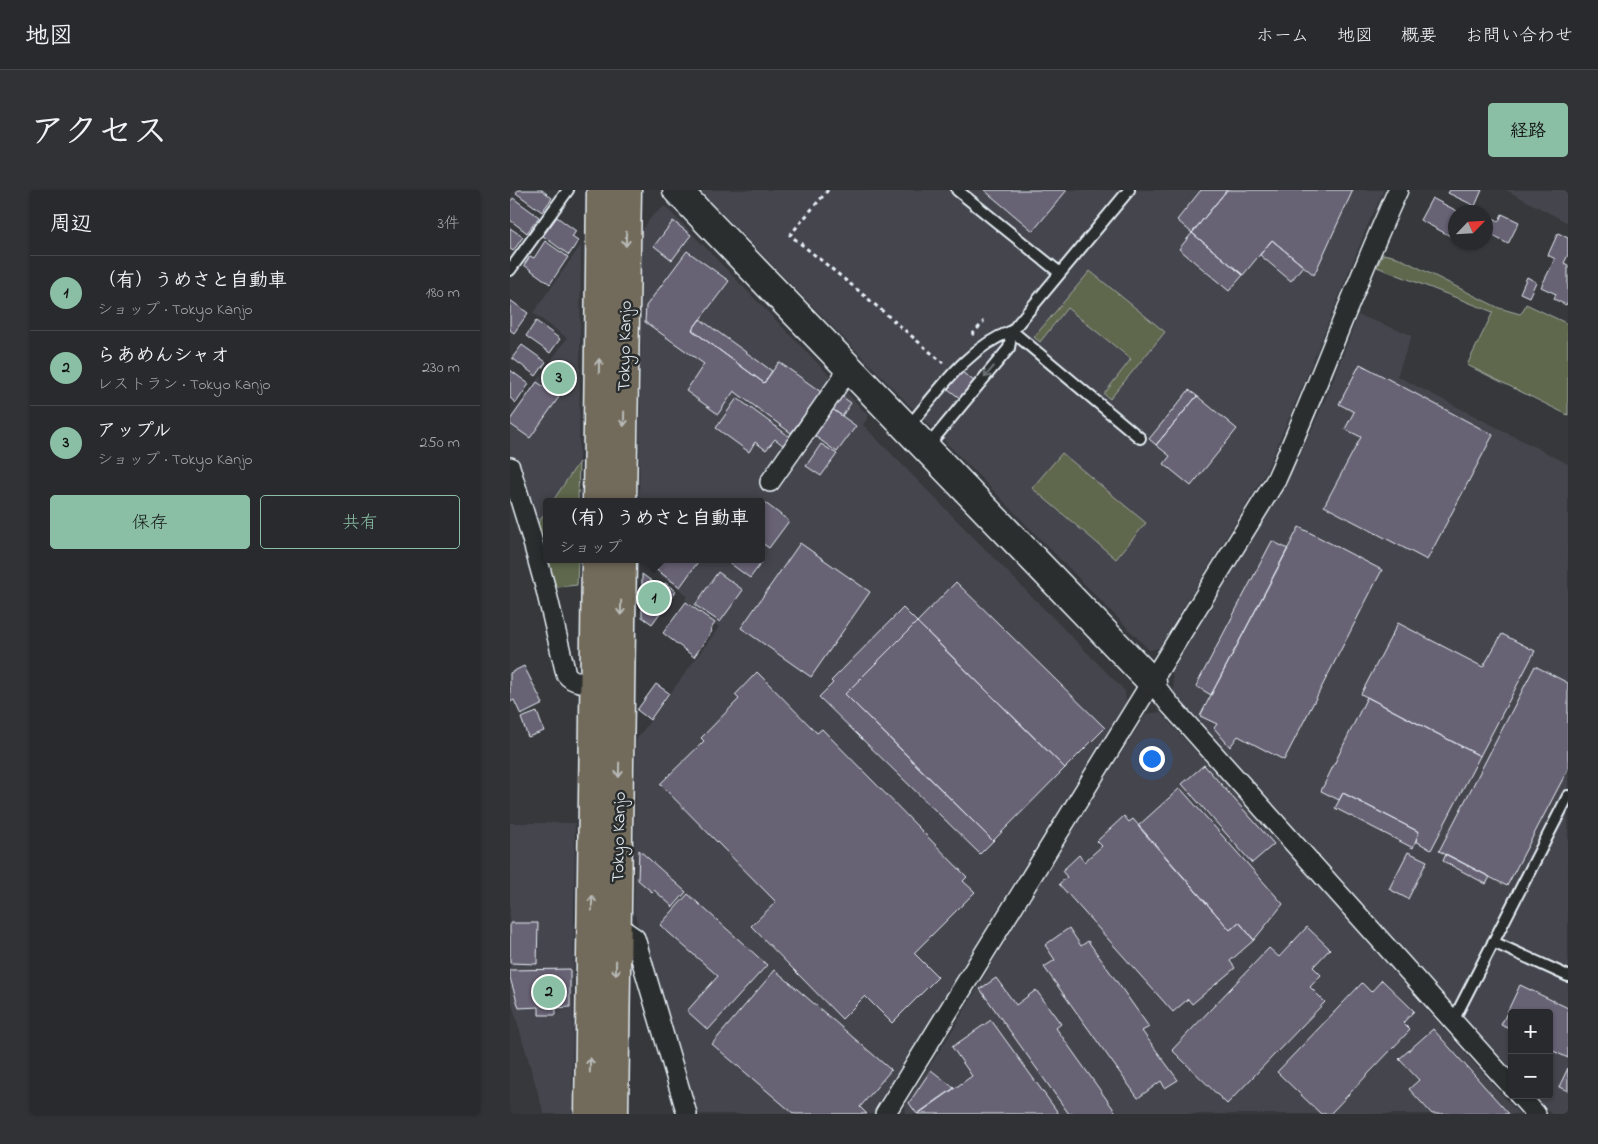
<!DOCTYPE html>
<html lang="ja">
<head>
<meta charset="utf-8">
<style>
	body { margin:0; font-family:"Indie Flower","Klee One",sans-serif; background:#303235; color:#f1f3f6 }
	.controls { position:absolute; right:15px; bottom:15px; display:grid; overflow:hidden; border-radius:5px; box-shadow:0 1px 4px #0004 }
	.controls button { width:45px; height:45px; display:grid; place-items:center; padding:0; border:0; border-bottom:1px solid #444649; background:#282a2d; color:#f1f3f6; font:25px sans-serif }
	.compass { position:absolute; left:938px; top:15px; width:45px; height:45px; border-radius:50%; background:#282a2d; box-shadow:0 1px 4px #0004; rotate:65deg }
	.you { position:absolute; left:641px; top:568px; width:18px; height:18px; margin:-12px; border:4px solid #fff; border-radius:50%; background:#1a73e8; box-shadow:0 0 0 8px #1a73e833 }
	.badge { display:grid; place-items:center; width:32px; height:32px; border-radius:50%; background:#8abfa5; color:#111; font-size:16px; font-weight:700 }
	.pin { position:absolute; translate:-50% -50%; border:2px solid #fff; box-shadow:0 1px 5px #0006 }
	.popup { position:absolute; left:33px; top:308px; width:222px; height:65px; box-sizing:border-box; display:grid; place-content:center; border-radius:5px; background:#282a2d; filter:drop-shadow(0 1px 4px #0005); font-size:16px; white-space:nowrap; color:#a5a7aa }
	.popup b { font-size:19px; color:#f1f3f6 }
	.popup::after { content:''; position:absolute; left:50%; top:100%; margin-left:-10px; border:10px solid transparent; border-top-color:#282a2d }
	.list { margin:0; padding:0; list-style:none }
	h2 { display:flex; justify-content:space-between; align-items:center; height:65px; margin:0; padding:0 20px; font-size:21px }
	h2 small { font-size:16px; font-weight:400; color:#a5a7aa }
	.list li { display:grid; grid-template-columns:32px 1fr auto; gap:15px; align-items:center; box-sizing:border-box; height:75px; padding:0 20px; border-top:1px solid #444649 }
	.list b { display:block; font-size:19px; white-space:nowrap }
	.list p { margin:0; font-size:16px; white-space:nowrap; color:#a5a7aa }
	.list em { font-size:16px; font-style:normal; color:#a5a7aa }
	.actions { display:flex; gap:10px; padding:15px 20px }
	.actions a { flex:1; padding:11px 0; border:1px solid #8abfa5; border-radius:5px; text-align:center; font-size:18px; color:#8abfa5 }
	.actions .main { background:#8abfa5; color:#111 }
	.map { position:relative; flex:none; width:1058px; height:924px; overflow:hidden; border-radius:5px }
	header { display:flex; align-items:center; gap:30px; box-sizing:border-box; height:70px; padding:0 25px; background:#282a2d; border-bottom:1px solid #444649 }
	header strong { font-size:24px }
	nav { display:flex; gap:28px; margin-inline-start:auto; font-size:18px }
	.intro { display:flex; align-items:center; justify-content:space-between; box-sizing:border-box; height:120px; padding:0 30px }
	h1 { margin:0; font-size:35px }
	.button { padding:12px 22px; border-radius:5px; background:#8abfa5; color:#111; font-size:18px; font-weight:700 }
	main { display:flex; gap:30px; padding:0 30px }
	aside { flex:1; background:#282a2d; border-radius:5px; box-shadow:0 1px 4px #0004 }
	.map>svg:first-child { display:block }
	.built { fill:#45454d }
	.green { fill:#5e674e; stroke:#a3aca3 }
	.building { fill:#686274; stroke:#e8f1f8 }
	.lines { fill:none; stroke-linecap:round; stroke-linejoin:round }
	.lane-casing { stroke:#e8f1f8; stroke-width:14 }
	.street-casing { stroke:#e8f1f8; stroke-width:22 }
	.secondary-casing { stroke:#e8f1f8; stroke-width:31 }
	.highway-casing { stroke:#e8f1f8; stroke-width:31 }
	.path { stroke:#e8f1f8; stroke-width:3; stroke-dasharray:4 4; stroke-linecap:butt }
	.lane { stroke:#2a2d2e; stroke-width:10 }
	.street { stroke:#2a2d2e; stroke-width:19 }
	.secondary { stroke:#2a2d2e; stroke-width:28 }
	.highway { stroke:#726b5a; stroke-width:28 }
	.oneway { stroke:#b9bbb9 }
	.oneway2 { stroke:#6c7275 }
	.labels { text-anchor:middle; stroke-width:5; stroke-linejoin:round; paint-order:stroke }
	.street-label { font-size:18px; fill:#e8f1f8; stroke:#2a2d2e }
</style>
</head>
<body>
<header>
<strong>地図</strong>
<nav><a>ホーム</a><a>地図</a><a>概要</a><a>お問い合わせ</a></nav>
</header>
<div class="intro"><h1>アクセス</h1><a class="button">経路</a></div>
<main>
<aside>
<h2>周辺<small>3件</small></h2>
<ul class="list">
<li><span class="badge">1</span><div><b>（有）うめさと自動車</b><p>ショップ · Tokyo Kanjo</p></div><em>180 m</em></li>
<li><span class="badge">2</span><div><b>らあめんシャオ</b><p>レストラン · Tokyo Kanjo</p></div><em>230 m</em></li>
<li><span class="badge">3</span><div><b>アップル</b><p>ショップ · Tokyo Kanjo</p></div><em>250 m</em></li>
</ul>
<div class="actions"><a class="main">保存</a><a>共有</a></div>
</aside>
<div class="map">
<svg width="1058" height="924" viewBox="0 0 1058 924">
	<rect width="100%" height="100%" fill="#36383c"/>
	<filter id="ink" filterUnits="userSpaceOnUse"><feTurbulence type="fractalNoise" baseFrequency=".02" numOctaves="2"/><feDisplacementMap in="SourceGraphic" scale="10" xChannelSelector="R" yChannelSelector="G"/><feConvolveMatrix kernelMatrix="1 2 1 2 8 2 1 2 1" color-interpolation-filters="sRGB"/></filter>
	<g filter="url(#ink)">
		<!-- built -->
		<path class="built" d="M189,0H874L857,37L791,200L755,284L649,458L639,460Z
			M996,0H1058V33Z
			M155,16L321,187L323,192L331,202L335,201L359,226L353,235L615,501L616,512L490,715L432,813L363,924H184L124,722L126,550L209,437L175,410L177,406L172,401L128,369H252V312H129L132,40L142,26Z
			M71,55L69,272L42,312H36V321L23,340L0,264V228L57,148L23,123Z
			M848,125L902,145L887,186L1058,274V924H1041L1025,905H1039V823H1002V880L664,503L662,481L775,294L790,266L820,198Z
			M650,522L808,696L1009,924H395L396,913L442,841L530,692L636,524Z
			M0,633H65L62,924H34L0,807Z"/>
		<!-- green -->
		<path class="green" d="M873,64L887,67L989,118L1010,124L1013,121L1016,114L1058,134V225L957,175L983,122L867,77Z
			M580,81L655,142L600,209L594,204L621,169L557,118L530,152L524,147Z
			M552,263L636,333L606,369L522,298Z
			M69,272L68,312H42Z
			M36,321V369H68L67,395L39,398L23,341Z"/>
		<!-- building -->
		<path class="building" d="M8,0H32L42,8L32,22L6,3Z
			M474,0H557L523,41Z
			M691,0H717L682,43L667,30Z
			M717,0H843L804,85L762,50L733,85L682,43Z
			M940,0H972L965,16L938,3Z
			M3,8L29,27L17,43L0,30V12Z
			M922,8L949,22H946V49L910,30Z
			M992,24L1009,32L998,54L976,42V28L977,25L989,31Z
			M47,27L66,41L62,47L68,51L59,65L33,46Z
			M163,31L181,45L162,70L144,56Z
			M0,38L13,47L3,61L0,59Z
			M682,43L733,85L719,101L669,59Z
			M1048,43L1058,48V65L1054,73L1058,75V111L1056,115L1044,109L1046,104L1031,97L1045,69L1038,65Z
			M762,50L793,76L781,91L750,65Z
			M35,51L58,67L40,94L14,75L20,66L24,68Z
			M177,61L219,91L182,140L254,193L269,172L311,202L281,243L224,201L208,224L176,201L194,174L135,132L136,116Z
			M1017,87L1026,92L1019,107L1010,103Z
			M0,110L18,123L4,143L0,140Z
			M190,129L262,181L254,193L182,140Z
			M26,131L50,149L40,163L16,146Z
			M12,155L36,172L26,186L2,168Z
			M850,174L983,245L917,370L814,316L851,247L835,239L844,222L829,214Z
			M0,180L19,194L6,213L0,208Z
			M452,182L464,191L451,209L438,199Z
			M27,192L49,207L20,248L0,234V230Z
			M679,200L687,206L646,255L639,249Z
			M330,205L341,213L332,226L321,218Z
			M687,206L727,239L681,296L654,274L660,266L646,255Z
			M227,208L280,247L274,256L265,249L256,260L245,252L239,262L206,238Z
			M321,218L346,236L327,262L302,244Z
			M311,254L327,264L311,286L296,276Z
			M254,312L279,331L259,358L252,353V314Z
			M789,337L872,380L774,570L728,546L720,557L704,538L707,534L690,526Z
			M762,351L778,359L701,505L686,496Z
			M290,353L360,402L301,487L231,438Z
			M134,369H190L170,397L133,370Z
			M214,369H249L252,372L240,388Z
			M208,382L233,400L210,432L185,415Z
			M132,384L151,398L155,393L166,401L142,434L132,427Z
			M446,392L595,538L555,578L407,432Z
			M176,412L205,433L200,440L202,441L184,467L153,443Z
			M393,418L407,432L335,504L483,651L470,664L309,507L323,493L321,491Z
			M407,432L555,578L483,651L335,504Z
			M888,433L973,477L992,444L1025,461L970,566L851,504Z
			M14,476L33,514L11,525L4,510L0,512V483Z
			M1025,476L1058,493V579L997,696L929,661Z
			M247,482L307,543L312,539L457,687L453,691L465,702L404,763L428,787L382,833L355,806L332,829L241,736L266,712L150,594L194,551L191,548L229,509L225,505Z
			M146,494L159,503L140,530L127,520Z
			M857,507L970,566L921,660L906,651L909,642L833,603L829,610L811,601Z
			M27,522L34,541L18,547L11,528Z
			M694,575L764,654L742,673L672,594Z
			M670,598L773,714L744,750L729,732L720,740L628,636Z
			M833,603L909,642L903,658L825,618Z
			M614,626L619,632L623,629L720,740L729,732L744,750L720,771L725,778L682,814L678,809L663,822L549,694L557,687L552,681L569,665L574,672L592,656L587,651Z
			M129,660L176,702L163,717L144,700L142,702L128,690Z
			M898,662L917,671L898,709L879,699Z
			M936,664L980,687L976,694L933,671Z
			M178,704L257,775L198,840L177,821L208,786L150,735Z
			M0,733H28L27,774L0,773Z
			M797,737L820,759L803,777L811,785L800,797L815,812L717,914L662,860L759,758L769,767Z
			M559,738L571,756L578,751L639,837L632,841L668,890L655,898L651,891L628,908L534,777L545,770L535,755Z
			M60,779V817L46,818V825H29V817L9,818L0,788V780Z
			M265,780L381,880L350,917L357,924H284L202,854Z
			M486,788L506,815L526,800L551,834L546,838L607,924H559L470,799Z
			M872,790L904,821L893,833L900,840L820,924H811L767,882L852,793L861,802Z
			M1010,795L1058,818V868L1039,859V823H1002V840L991,835Z
			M481,830L549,924H408L462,886L442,857Z
			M923,839L999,924H922L899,899L909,890L889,869Z
			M1058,878V901L1049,897Z
			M421,880L444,898L407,924L399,913Z"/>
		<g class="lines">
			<defs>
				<path id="lane" d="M447,0L550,83
					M0,80L58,0
					M502,141L630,248
					M398,237C428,202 457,157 502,141
					M417,257L499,158L502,141L619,0
					M983,752L1058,786
					M943,831L1058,606"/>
				<path id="street" d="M0,277L20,342L36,400L56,484C65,496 83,493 96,493
					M260,292L339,179
					M642,492L661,516L1002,897
					M106,735L125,748L177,924
					M1009,905L1026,924
					M375,924L766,290C809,195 844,96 888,0"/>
				<path id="secondary" d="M167,0L642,492"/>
				<path id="highway" d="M87,312L91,0
					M112,312L117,0
					M79,924L86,369
					M104,924L112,369"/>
			</defs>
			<!-- lane casing -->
			<use href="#lane" class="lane-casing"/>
			<!-- street casing -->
			<use href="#street" class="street-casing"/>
			<!-- secondary casing -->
			<use href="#secondary" class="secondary-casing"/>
			<!-- highway casing -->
			<use href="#highway" class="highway-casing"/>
			<!-- path -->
			<path class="path" d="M318,0L280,45L349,101L433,173
				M462,145L474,131"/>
			<!-- lane -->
			<use href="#lane" class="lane"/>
			<!-- street -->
			<use href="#street" class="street"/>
			<!-- secondary -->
			<use href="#secondary" class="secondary"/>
			<!-- highway -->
			<use href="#highway" class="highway"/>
		</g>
		<!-- one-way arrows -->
		<defs><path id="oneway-shaft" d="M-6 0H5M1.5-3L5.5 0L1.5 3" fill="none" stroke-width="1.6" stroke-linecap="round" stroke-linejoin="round" transform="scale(1.25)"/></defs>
		<g class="oneway">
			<use href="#oneway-shaft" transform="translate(116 49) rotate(91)"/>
			<use href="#oneway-shaft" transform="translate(89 176) rotate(-89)"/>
			<use href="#oneway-shaft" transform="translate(114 229) rotate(91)"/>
			<use href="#oneway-shaft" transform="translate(111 418) rotate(91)"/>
			<use href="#oneway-shaft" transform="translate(109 580) rotate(91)"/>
			<use href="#oneway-shaft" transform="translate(82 713) rotate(-89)"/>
			<use href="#oneway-shaft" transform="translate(106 778) rotate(91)"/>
			<use href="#oneway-shaft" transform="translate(80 875) rotate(-89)"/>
		</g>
		<use class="oneway2" href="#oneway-shaft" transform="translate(479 182) rotate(130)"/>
	</g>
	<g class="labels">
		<!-- street labels -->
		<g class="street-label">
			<text transform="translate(114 156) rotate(-89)" y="6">Tokyo Kanjo</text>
			<text transform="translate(108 647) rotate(-89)" y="6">Tokyo Kanjo</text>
		</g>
	</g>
</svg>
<div class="controls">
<button>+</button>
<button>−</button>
</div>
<svg class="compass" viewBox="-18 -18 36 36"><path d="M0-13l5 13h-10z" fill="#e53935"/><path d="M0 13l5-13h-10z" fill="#a5a7aa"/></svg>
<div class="you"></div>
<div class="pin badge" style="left:144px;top:408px">1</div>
<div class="popup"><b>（有）うめさと自動車</b>ショップ</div>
<div class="pin badge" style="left:39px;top:802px">2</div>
<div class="pin badge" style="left:49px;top:188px">3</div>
</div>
</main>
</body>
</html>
